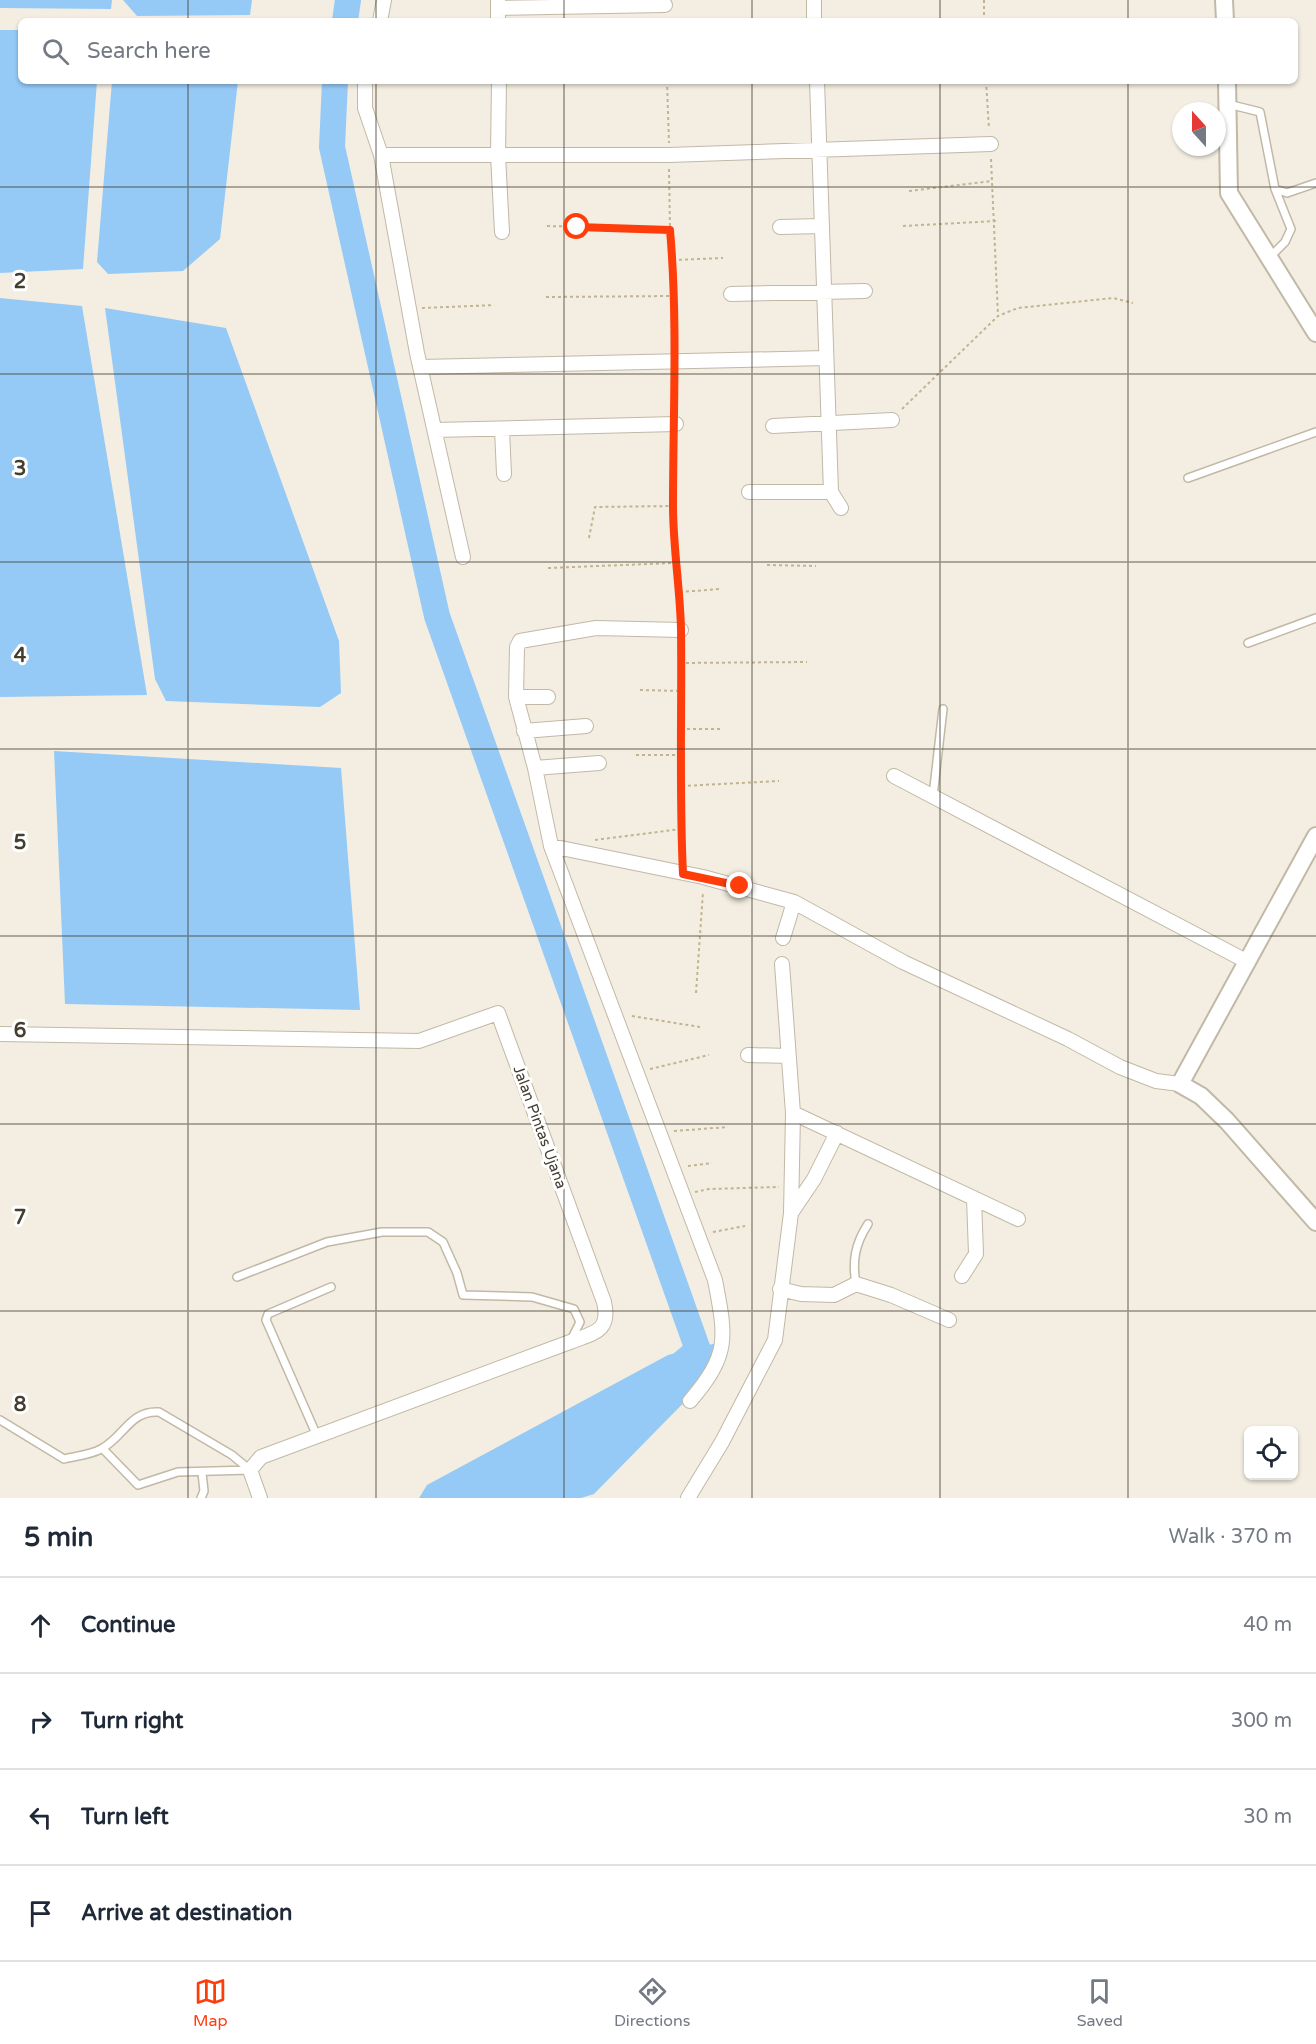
<!DOCTYPE html>
<html lang="en">
<head>
<meta charset="utf-8">
<style>
	body { margin:0; font-family:"Varela Round",sans-serif; background:#f2f2f3; color:#1f2937 }
	.controls { position:absolute; right:18px; bottom:18px; display:grid; overflow:hidden; border-radius:9px; box-shadow:0 2px 4px #0004 }
	.controls button { width:54px; height:54px; display:grid; place-items:center; padding:0; border:0; border-bottom:2px solid #e0e1e3; background:#fff; color:#1f2937; font:30px sans-serif }
	.compass { position:absolute; left:1172px; top:102px; width:54px; height:54px; border-radius:50%; background:#fff; box-shadow:0 2px 4px #0004; rotate:339deg }
	.stop { position:absolute; width:18px; height:18px; margin:-14px; border:4px solid #ff3d0b; border-radius:50%; background:#fff }
	.stop.end { background:#ff3d0b; border-color:#fff; box-shadow:0 2px 6px #0008 }
	.list { margin:0; padding:0; list-style:none }
	h2 { display:flex; justify-content:space-between; align-items:center; height:78px; margin:0; padding:0 24px; font-size:26px }
	h2 small { font-size:20px; font-weight:400; color:#747a83 }
	.list li { display:grid; grid-template-columns:39px 1fr auto; gap:18px; align-items:center; box-sizing:border-box; height:96px; padding:0 24px; border-top:2px solid #e0e1e3 }
	.list b { display:block; font-size:22px; white-space:nowrap }
	.list em { font-size:20px; font-style:normal; color:#747a83 }
	.icon { flex:none; width:33px; height:33px; fill:none; stroke:currentColor; stroke-width:2; stroke-linecap:round; stroke-linejoin:round }
	.map { position:relative; flex:none; width:1316px; height:1498px; overflow:hidden }
	.search { position:absolute; background:#fff; box-shadow:0 2px 4px #0004; left:18px; right:18px; top:18px; height:66px; display:flex; align-items:center; gap:15px; box-sizing:border-box; padding:0 21px; border-radius:9px; color:#747a83; font-size:22px }
	.sheet { height:462px; background:#fff }
	nav { display:flex; justify-content:space-around; align-items:center; box-sizing:border-box; height:84px; border-top:2px solid #e0e1e3; background:#fff; font-size:16px; color:#747a83 }
	nav a { display:grid; justify-items:center; gap:3px }
	nav .on { color:#ff3d0b }
	.map>svg:first-child { display:block }
	.water { fill:#95caf7 }
	.lines { fill:none; stroke-linecap:round; stroke-linejoin:round }
	.river { stroke:#95caf7; stroke-width:26 }
	.service-casing { stroke:#c1b9a6; stroke-width:10 }
	.minor-casing { stroke:#c1b9a6; stroke-width:16 }
	.tertiary-casing { stroke:#c1b9a6; stroke-width:20 }
	.path { stroke:#c2b492; stroke-width:2; stroke-dasharray:3 3; stroke-linecap:butt }
	.service { stroke:#fff; stroke-width:7 }
	.minor { stroke:#fff; stroke-width:14 }
	.tertiary { stroke:#fff; stroke-width:16 }
	.route { stroke:#ff3d0b; stroke-width:8 }
	.grid { fill:none; stroke:#443e31; stroke-width:1.5; stroke-opacity:0.55 }
	.labels { text-anchor:middle; stroke-width:6; stroke-linejoin:round; paint-order:stroke }
	.street-label { font-size:15px; fill:#443e31; stroke:#fff }
	.grid-label { font-size:20px; text-anchor:middle; font-weight:bold; fill:#443e31; stroke:#fff; stroke-width:6; stroke-linejoin:round; paint-order:stroke }
</style>
</head>
<body>
<div class="map">
<svg width="1316" height="1498" viewBox="0 0 1316 1498">
	<rect width="100%" height="100%" fill="#f3eee1"/>
	<!-- water -->
	<path class="water" d="M0,0H112L111,9L0,8Z
		M123,0H252L250,15L137,16Z
		M0,30H21V81H97L83,269L0,273Z
		M112,81H238L220,239L183,271L108,274L97,262Z
		M0,298L82,306L147,695L0,697Z
		M105,308L226,328L339,641L341,693L320,707L166,701L155,679Z
		M54,751L341,768L360,1010L65,1004Z
		M721,1342L709,1377L594,1494L581,1498H419L427,1485L668,1355Z"/>
	<g class="lines">
		<!-- river -->
		<path class="river" d="M345,21L348,0
			M335,81L332,147L437,616L698,1350L673,1371"/>
		<defs>
			<path id="service" d="M1228,104L1260,112L1275,189L1287,193L1316,183
				M1270,257L1285,242L1291,229L1275,189
				M1188,478L1316,432
				M1248,643L1316,618
				M933,796L943,709
				M237,1277L327,1242L382,1232H428L443,1242L457,1273L463,1295L532,1297L574,1309L580,1322L571,1340
				M856,1284C852,1261 855,1244 868,1224
				M0,1420L64,1459C76,1456 90,1455 101,1449C124,1437 130,1410 159,1412L232,1455L250,1470
				M317,1436L266,1320L268,1314L331,1287
				M103,1449L138,1485L178,1472L250,1470
				M201,1498L204,1491L202,1473"/>
			<path id="minor" d="M498,0V21
				M814,0V21
				M498,8L665,5
				M380,21L384,0
				M365,81V108L381,155L417,353L463,557
				M499,81L498,155L502,232
				M817,81L831,492L841,508
				M381,155H669L991,144
				M780,227L821,226
				M731,294L865,291
				M420,367L826,358
				M773,426L892,420
				M502,429L504,474
				M435,430L676,424
				M749,492H831
				M681,630L596,628L520,641L517,647L516,697L535,768L551,846L703,877L794,902L903,962L1068,1039L1120,1067L1156,1081L1180,1084
				M516,697H548
				M524,731L586,726
				M535,768L599,763
				M894,776L1248,962
				M551,846L715,1280C726,1338 730,1354 690,1401
				M783,938L794,902
				M0,1034L419,1041L498,1013L604,1302C611,1332 593,1333 570,1342L261,1457L250,1470L260,1498
				M748,1055L788,1056
				M793,1113L1018,1219
				M791,1213L814,1179L837,1133
				M962,1276L976,1254L974,1198
				M780,1289L801,1294L834,1295L856,1284L891,1295L949,1320
				M688,1498L722,1442L775,1340L791,1213L793,1113L782,964"/>
			<path id="tertiary" d="M1224,0L1225,21
				M1227,81L1229,193L1316,333
				M1316,836L1180,1084L1201,1096L1227,1121L1316,1222"/>
		</defs>
		<!-- service casing -->
		<use href="#service" class="service-casing"/>
		<!-- minor casing -->
		<use href="#minor" class="minor-casing"/>
		<!-- tertiary casing -->
		<use href="#tertiary" class="tertiary-casing"/>
		<!-- path -->
		<path class="path" d="M984,0V21
			M667,81L669,143
			M986,81L989,129
			M991,159L998,316
			M669,169L672,347
			M909,191L992,181
			M547,226L670,229
			M903,226L996,221
			M673,260L723,258
			M546,297L672,296
			M422,308L494,305
			M673,376L675,409
			M902,409L998,316L1018,308L1113,298L1133,303
			M675,439V563L681,616
			M589,538L595,507L673,506
			M767,565L816,566
			M548,568L674,563
			M680,592L720,589
			M681,643L682,859
			M680,663L807,662
			M640,690L682,691
			M681,729H722
			M636,755H681
			M682,786L779,781
			M595,840L681,829
			M696,993L703,892
			M632,1016L700,1027
			M650,1069L709,1055
			M674,1131L728,1127
			M688,1166L712,1163
			M695,1192L709,1189L779,1187
			M713,1232L745,1226"/>
		<!-- service -->
		<use href="#service" class="service"/>
		<!-- minor -->
		<use href="#minor" class="minor"/>
		<!-- tertiary -->
		<use href="#tertiary" class="tertiary"/>
	</g>
	<g class="lines">
		<!-- route -->
		<path class="route" d="M577,227L670,230C678,321 673,414 673,506C673,547 680,588 681,629C682,710 679,792 683,874L740,886"/>
	</g>
	<!-- grid -->
	<path class="grid" d="M188,0V21M376,0V21M564,0V21M752,0V21M940,0V21M1128,0V21M188,81V1498M376,81V1498M564,81V1498M752,81V1498M940,81V1498M1128,81V1498M0,187H1316M0,374H1316M0,562H1316M0,749H1316M0,936H1316M0,1124H1316M0,1311H1316"/>
	<g class="labels">
		<!-- street labels -->
		<g class="street-label">
			<text transform="translate(540 1127) rotate(70)" y="5">Jalan Pintas Ujana</text>
		</g>
	</g>
	<g class="grid-label">
		<text x="20" y="288">2</text>
		<text x="20" y="475">3</text>
		<text x="20" y="662">4</text>
		<text x="20" y="849">5</text>
		<text x="20" y="1037">6</text>
		<text x="20" y="1224">7</text>
		<text x="20" y="1411">8</text>
	</g>
</svg>
<div class="controls">
<button><svg class="icon" aria-label="locate" viewBox="0 0 24 24"><circle cx="12" cy="12" r="6"/><path d="M12 2v4M12 18v4M2 12h4M18 12h4"/></svg></button>
</div>
<svg class="compass" viewBox="-18 -18 36 36"><path d="M0-13l5 13h-10z" fill="#e53935"/><path d="M0 13l5-13h-10z" fill="#747a83"/></svg>
<div class="stop" style="left:577px;top:227px"></div>
<div class="stop end" style="left:740px;top:886px"></div>
<div class="search"><svg class="icon" aria-label="search" viewBox="0 0 24 24"><circle cx="10" cy="10" r="6"/><path d="M15 15l6 6"/></svg>Search here</div>
</div>
<section class="sheet">
<h2>5 min<small>Walk · 370 m</small></h2>
<ul class="list">
<li><svg class="icon" aria-label="ahead" viewBox="0 0 24 24"><path d="M12 20V5M6 11l6-6 6 6"/></svg><div><b>Continue</b></div><em>40 m</em></li>
<li><svg class="icon" aria-label="right" viewBox="0 0 24 24"><path d="M7 20v-9h11M14 6l5 5-5 5"/></svg><div><b>Turn right</b></div><em>300 m</em></li>
<li><svg class="icon" aria-label="left" viewBox="0 0 24 24"><path d="M17 20v-9H6M10 6l-5 5 5 5"/></svg><div><b>Turn left</b></div><em>30 m</em></li>
<li><svg class="icon" aria-label="arrive" viewBox="0 0 24 24"><path d="M6 21V4h12l-3 4 3 4H6"/></svg><div><b>Arrive at destination</b></div></li>
</ul>
</section>
<nav>
<a class="on"><svg class="icon" aria-label="map" viewBox="0 0 24 24"><path d="M3 6l6-2 6 2 6-2v14l-6 2-6-2-6 2zM9 4v14M15 6v14"/></svg>Map</a>
<a><svg class="icon" aria-label="directions" viewBox="0 0 24 24"><path d="M12 3l9 9-9 9-9-9zM9 14v-3h6M13 9l2 2-2 2"/></svg>Directions</a>
<a><svg class="icon" aria-label="saved" viewBox="0 0 24 24"><path d="M7 4h10v16l-5-4-5 4z"/></svg>Saved</a>
</nav>
</body>
</html>
